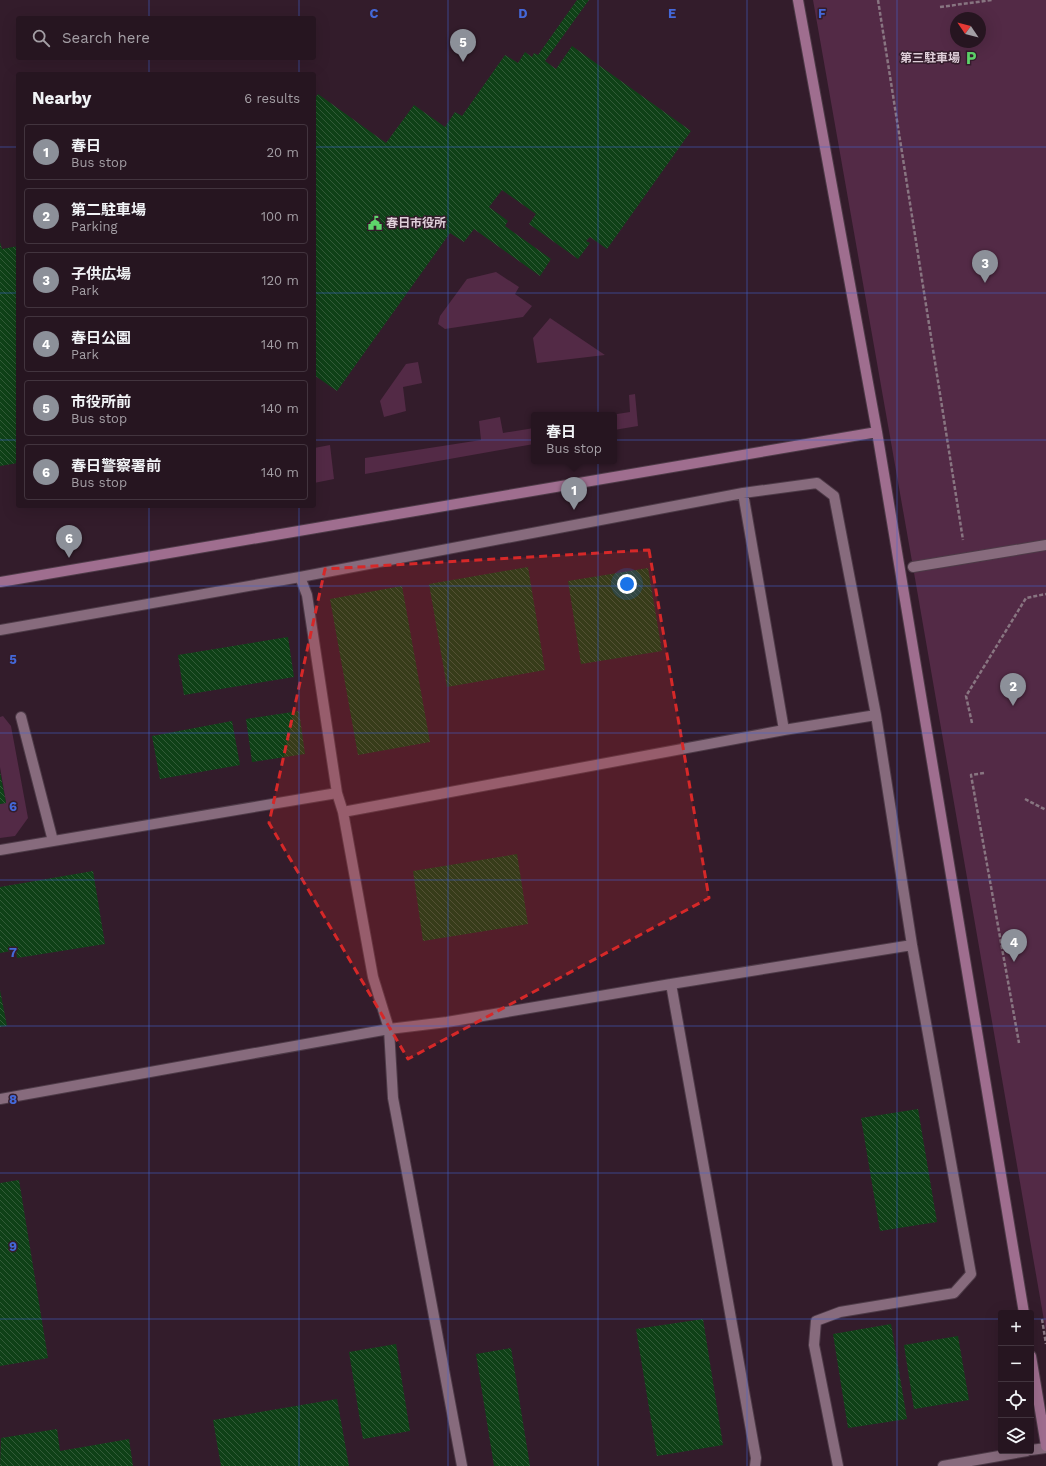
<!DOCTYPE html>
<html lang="en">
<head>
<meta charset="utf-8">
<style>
	body { margin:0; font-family:"Work Sans","Noto Sans JP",sans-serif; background:#32222d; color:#f1f3f6 }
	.controls { position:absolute; right:12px; bottom:12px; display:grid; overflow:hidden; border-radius:4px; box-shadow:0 4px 16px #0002 }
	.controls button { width:36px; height:36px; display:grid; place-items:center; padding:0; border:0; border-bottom:1px solid #42343e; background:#261520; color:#f1f3f6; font:20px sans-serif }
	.compass { position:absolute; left:950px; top:12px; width:36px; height:36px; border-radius:50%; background:#261520; box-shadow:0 4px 16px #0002; rotate:305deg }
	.you { position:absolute; left:627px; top:584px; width:14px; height:14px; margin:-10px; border:3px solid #fff; border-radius:50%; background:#1a73e8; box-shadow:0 0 0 6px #1a73e833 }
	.badge { display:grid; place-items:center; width:26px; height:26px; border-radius:50%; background:#8c9099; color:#fff; font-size:13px; font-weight:700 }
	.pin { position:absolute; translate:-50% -33px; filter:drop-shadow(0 1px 2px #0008) }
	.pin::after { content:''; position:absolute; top:21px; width:14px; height:12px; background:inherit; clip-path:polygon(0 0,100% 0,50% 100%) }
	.popup { position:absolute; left:531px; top:412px; width:86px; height:52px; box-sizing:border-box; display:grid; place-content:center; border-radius:4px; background:#261520; filter:drop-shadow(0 1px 3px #0005); font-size:13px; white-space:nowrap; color:#a49fa5 }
	.popup b { font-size:15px; color:#f1f3f6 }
	.popup::after { content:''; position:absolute; left:50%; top:100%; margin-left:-8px; border:8px solid transparent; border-top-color:#261520 }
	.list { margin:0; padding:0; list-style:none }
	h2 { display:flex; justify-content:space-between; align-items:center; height:52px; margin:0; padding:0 16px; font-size:17px }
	h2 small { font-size:13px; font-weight:400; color:#a49fa5 }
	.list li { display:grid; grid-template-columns:26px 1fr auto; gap:12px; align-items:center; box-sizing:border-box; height:56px; margin:0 8px 8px; padding:0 8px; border:1px solid #42343e; border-radius:4px }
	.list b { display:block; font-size:15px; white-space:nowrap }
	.list p { margin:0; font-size:13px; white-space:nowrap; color:#a49fa5 }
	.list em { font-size:13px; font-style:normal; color:#a49fa5 }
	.icon { flex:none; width:22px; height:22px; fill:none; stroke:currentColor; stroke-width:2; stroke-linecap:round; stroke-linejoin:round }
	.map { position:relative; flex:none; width:1046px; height:1466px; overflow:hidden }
	.search { position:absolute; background:#261520; box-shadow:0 4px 16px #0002; left:16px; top:16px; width:300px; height:44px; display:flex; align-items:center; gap:10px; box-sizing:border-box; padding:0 14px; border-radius:4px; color:#a49fa5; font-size:15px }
	.panel { position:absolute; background:#261520; box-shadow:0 4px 16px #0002; left:16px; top:72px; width:300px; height:436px; border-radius:4px }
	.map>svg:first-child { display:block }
	.green { fill:#532a46; fill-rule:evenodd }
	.building { fill:url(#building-back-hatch) }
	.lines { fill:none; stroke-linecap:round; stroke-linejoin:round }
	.lane-casing { stroke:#4d3a47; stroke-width:12 }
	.street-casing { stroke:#4d3a47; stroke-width:12 }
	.secondary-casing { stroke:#4d3a47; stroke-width:12 }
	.path { stroke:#887581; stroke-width:2.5; stroke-dasharray:4 2; stroke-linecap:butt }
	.lane { stroke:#876b7d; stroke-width:10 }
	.street { stroke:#876b7d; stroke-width:10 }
	.secondary { stroke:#9f6e8f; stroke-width:10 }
	.marked { fill:#d62828; fill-opacity:0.2; stroke:#d62828; stroke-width:3; stroke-dasharray:8 5; stroke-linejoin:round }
	.grid { fill:none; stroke:#4468d8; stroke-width:1; stroke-opacity:0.55 }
	.labels { text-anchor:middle; stroke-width:3; stroke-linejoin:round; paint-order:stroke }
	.poi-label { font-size:12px; font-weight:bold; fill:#dfcfd9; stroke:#331c2b; text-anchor:end }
	.grid-label { font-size:13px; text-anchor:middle; font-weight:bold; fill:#4468d8; stroke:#331c2b; stroke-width:3; stroke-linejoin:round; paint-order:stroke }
</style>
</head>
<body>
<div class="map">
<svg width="1046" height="1466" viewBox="0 0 1046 1466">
	<defs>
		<pattern id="building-back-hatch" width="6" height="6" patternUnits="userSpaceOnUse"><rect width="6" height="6" fill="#0f4117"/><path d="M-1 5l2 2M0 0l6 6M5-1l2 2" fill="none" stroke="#325b38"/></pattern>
	</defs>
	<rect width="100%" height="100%" fill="#331c2b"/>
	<!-- green -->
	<path class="green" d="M813,0H1046V1332L913,567ZM956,18H980V42H956Z
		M496,272L519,287L515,294L532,306L523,317L445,329L438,324L440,316L467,279Z
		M550,318L605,355L537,363L533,338Z
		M418,362L422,383L403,387L406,411L384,417L380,401L406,364Z
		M635,394L638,426L614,430V415H611L630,412L629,395Z
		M500,417L503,433L534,428V444L365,474V458L481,440L479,421Z
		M330,445L334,479L314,483V448Z
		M3,716L11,726L28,818L15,836L0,838V804L6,802L0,767V717Z"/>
	<!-- building -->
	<path class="building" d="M577,0H589L545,61L556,69L572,46L691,131L607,249L590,237L586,241L590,243L578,259L529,224L536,214L502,190L489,207L508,221L505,226L551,259L540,276L474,229L464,242L450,233L337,391L314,375V97L315,98L318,94L386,143L414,105L445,127L455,112L462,116L505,55L518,63L525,52L532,57L534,53L538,55Z
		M0,242L2,249L18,246V463L0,466Z
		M528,567L545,670L447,687L429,584Z
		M648,568L662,651L581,664L568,581Z
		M402,586L430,742L358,755L330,599Z
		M288,637L294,677L184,695L178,655Z
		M299,711L305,754L252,762L246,719Z
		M232,721L240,765L160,779L152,736Z
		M0,772L6,803L0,804Z
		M517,854L528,924L423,941L413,871Z
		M93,871L105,944L17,958L16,950L0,953V887Z
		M0,990L7,1026L0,1027Z
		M918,1109L937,1222L880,1231L861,1118Z
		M19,1180L48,1358L0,1366V1183Z
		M703,1319L723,1445L657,1456L636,1329Z
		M891,1324L907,1419L848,1428L833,1334Z
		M958,1336L969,1400L914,1409L904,1345Z
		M396,1344L410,1431L363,1439L349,1352Z
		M511,1348L530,1466H494L476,1354Z
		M337,1399L349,1466H221L213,1420Z
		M57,1429L60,1451L129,1439L133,1466H0L1,1438Z"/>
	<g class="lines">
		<defs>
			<path id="lane" d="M743,493L784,730
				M300,577L307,595L337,793L343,812L373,977L389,1029L393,1098L462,1466
				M0,630L300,577L743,493L817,483L834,496L876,715L912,945L971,1274L954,1293L840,1312L816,1321L814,1345L838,1466
				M21,717L53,841
				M343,812L784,730L876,715
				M0,850L337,793
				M671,984L756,1458L755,1466
				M0,1099L389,1029L447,1022L671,984L912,945
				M1031,1450L1046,1448
				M943,1466L1027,1451"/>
			<path id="street" d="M913,567L1046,545"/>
			<path id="secondary" d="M798,0L877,432L1024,1313
				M0,582L877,432
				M1031,1356L1046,1446"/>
		</defs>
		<!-- lane casing -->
		<use href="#lane" class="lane-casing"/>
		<!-- street casing -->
		<use href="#street" class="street-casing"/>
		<!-- secondary casing -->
		<use href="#secondary" class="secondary-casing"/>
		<!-- path -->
		<path class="path" d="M878,0L963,540
			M940,7L992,0
			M972,723L966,696L1026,598L1046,594
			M984,773L971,775L1019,1043
			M1025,799L1046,810
			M1042,1319L1046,1344"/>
		<!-- lane -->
		<use href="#lane" class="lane"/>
		<!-- street -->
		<use href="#street" class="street"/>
		<!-- secondary -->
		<use href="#secondary" class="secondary"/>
	</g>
	<!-- marked area -->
	<path class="marked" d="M649,550L709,898L408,1059L269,823L325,569Z"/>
	<!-- grid -->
	<path class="grid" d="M149,0V18M299,0V18M448,0V1466M598,0V1466M747,0V1466M897,0V1466M149,58V74M299,58V74M0,147H18M314,147H1046M0,293H18M314,293H1046M0,440H18M314,440H1046M149,506V1466M299,506V1466M0,586H1046M0,733H1046M0,880H1046M0,1026H1046M0,1173H1046M0,1319H1001M1031,1319H1046"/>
	<!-- icons -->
	<defs>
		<symbol id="parking-bare" viewBox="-9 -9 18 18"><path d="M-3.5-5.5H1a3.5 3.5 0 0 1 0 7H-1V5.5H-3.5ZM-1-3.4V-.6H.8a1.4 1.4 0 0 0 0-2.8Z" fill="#5ed56b" stroke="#331c2b" stroke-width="2.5" paint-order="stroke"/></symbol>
		<symbol id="civic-bare" viewBox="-9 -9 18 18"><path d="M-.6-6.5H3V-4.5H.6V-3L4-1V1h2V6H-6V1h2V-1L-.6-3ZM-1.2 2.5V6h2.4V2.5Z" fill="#5ed56b" stroke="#331c2b" stroke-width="2.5" paint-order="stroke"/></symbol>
	</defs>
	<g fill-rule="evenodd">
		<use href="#parking-bare" x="961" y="48" width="20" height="20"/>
		<use href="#civic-bare" x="365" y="213" width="20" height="20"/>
	</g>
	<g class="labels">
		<!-- poi labels -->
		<g class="poi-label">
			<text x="960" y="62">第三駐車場</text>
			<text x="386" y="227" text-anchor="start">春日市役所</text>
		</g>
	</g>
	<g class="grid-label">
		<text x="374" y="18">C</text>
		<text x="523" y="18">D</text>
		<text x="672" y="18">E</text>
		<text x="822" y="18">F</text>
		<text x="13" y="664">5</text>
		<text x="13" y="811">6</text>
		<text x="13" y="957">7</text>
		<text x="13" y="1104">8</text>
		<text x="13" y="1251">9</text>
	</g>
</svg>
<div class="controls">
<button>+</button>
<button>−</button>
<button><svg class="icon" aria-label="locate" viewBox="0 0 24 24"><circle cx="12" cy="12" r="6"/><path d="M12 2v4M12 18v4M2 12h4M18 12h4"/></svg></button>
<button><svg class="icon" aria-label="layers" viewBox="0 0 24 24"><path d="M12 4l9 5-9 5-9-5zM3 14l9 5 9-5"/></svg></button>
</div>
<svg class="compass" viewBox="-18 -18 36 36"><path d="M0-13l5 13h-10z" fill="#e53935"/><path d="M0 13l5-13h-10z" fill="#a49fa5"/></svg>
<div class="you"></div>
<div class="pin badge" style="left:574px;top:510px">1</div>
<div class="popup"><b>春日</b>Bus stop</div>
<div class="pin badge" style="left:1013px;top:706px">2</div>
<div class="pin badge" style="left:985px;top:283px">3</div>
<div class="pin badge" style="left:1014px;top:962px">4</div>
<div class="pin badge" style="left:463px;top:62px">5</div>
<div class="pin badge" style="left:69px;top:558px">6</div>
<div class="search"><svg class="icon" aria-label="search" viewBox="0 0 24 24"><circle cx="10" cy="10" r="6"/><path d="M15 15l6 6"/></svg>Search here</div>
<section class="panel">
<h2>Nearby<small>6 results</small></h2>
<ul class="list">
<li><span class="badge">1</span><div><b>春日</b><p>Bus stop</p></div><em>20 m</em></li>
<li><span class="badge">2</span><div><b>第二駐車場</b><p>Parking</p></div><em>100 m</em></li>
<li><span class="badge">3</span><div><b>子供広場</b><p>Park</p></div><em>120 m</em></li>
<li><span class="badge">4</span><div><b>春日公園</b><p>Park</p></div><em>140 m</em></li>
<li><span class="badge">5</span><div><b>市役所前</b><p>Bus stop</p></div><em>140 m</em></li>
<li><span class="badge">6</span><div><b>春日警察署前</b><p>Bus stop</p></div><em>140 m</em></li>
</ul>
</section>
</div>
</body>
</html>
